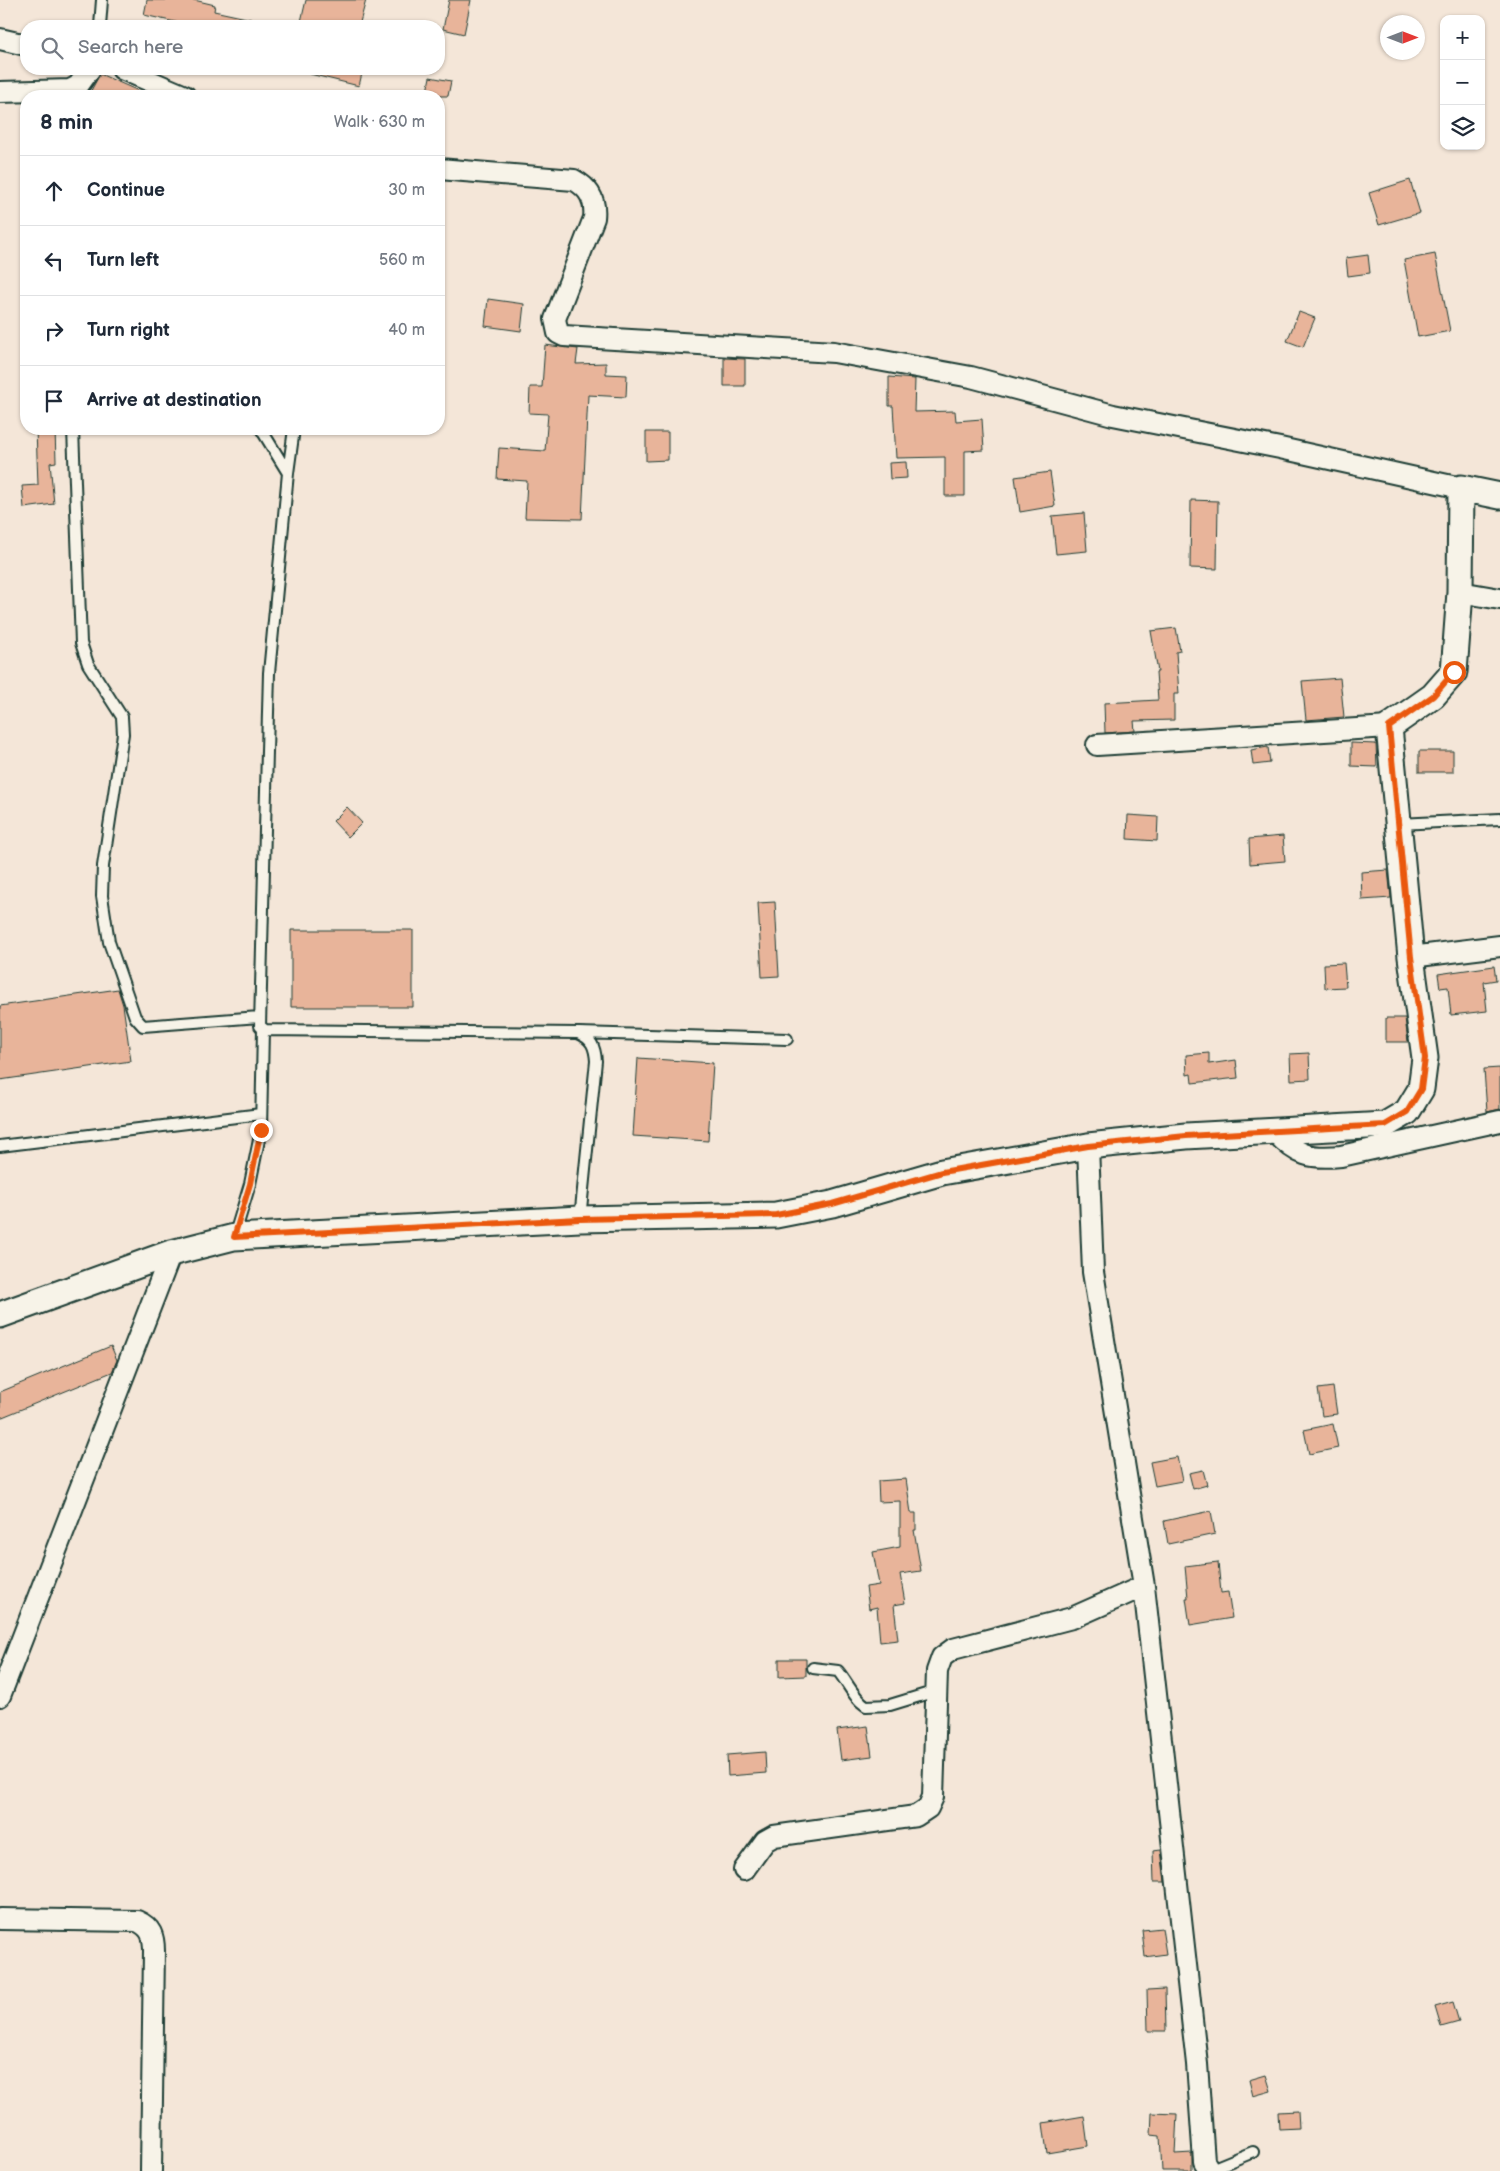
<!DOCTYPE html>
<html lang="en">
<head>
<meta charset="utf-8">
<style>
	body { margin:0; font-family:"Balsamiq Sans",sans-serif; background:#f6f6f7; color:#1f2937 }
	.controls { position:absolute; right:15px; top:15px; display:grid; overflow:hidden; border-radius:10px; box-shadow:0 1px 4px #0004 }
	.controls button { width:45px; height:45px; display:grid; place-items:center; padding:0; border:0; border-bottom:1px solid #e0e1e3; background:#fff; color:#1f2937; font:25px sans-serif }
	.compass { position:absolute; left:1380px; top:15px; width:45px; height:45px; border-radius:50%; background:#fff; box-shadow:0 1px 4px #0004; rotate:90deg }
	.stop { position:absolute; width:15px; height:15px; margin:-11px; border:4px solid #ea580c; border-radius:50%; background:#fff }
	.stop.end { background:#ea580c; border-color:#fff; box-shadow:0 1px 5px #0008 }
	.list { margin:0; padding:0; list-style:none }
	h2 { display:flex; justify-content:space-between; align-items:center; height:65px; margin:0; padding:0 20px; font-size:21px }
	h2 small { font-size:16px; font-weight:400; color:#747a83 }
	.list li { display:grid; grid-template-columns:32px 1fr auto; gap:15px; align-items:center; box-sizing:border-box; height:70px; padding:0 20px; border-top:1px solid #e0e1e3 }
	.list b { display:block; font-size:19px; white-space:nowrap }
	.list em { font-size:16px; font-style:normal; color:#747a83 }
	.icon { flex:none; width:28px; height:28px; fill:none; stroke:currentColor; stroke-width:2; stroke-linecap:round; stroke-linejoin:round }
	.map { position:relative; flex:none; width:1500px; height:2171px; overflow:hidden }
	.search { position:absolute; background:#fff; box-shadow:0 1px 4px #0004; left:20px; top:20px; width:425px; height:55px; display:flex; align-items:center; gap:12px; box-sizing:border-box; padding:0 18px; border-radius:20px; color:#747a83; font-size:19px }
	.panel { position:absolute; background:#fff; box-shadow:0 1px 4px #0004; left:20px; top:90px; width:425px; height:345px; border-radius:20px }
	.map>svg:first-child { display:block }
	.building { fill:#e8b49a; stroke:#1f3d34 }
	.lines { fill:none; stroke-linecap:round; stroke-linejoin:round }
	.service-casing { stroke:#1f3d34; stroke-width:14 }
	.minor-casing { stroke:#1f3d34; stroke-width:24 }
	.tertiary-casing { stroke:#1f3d34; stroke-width:29 }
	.service { stroke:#f7f3e8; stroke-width:10 }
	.minor { stroke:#f7f3e8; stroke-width:20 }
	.tertiary { stroke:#f7f3e8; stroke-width:25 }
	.route { stroke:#ea580c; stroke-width:6 }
</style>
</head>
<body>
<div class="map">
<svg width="1500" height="2171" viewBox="0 0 1500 2171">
	<rect width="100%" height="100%" fill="#f4e6d8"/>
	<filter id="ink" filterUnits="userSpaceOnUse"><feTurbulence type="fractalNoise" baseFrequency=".02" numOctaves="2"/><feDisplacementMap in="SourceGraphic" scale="10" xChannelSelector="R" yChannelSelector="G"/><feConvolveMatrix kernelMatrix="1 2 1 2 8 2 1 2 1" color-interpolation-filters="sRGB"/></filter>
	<g filter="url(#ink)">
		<!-- building -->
		<path class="building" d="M147,0H194L215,5L214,11L251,19V26H193L144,15Z
			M306,0H366L359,26H300Z
			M449,0H471L464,34L443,29Z
			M311,69H363L359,86L310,74Z
			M100,74L150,96H88Z
			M430,77L451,81L448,96H426Z
			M1410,180L1420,213L1379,225L1369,193Z
			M1435,254L1450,331L1418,337L1404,260Z
			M1368,255L1370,273L1348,276L1346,258Z
			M488,299L524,304L521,331L485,326Z
			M1299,312L1315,318L1303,347L1287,341Z
			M545,345L578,349L576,364L606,363V374L627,375L626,397L588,395L582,519L525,518L527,481L497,479L499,448L545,451L548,414L529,413L530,387H542Z
			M724,358L745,359V386H724Z
			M889,377L915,379L914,412L955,411L956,421L982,419L984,450L965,451V496H945V457L896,458L893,406H889Z
			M36,429H55L56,462L50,463L54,504L24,508L22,486L38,485Z
			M646,432H668V460L646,461Z
			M906,462L907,478L890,479L889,463Z
			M1050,472L1055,506L1020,512L1015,477Z
			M1191,500L1218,501L1217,569L1190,568Z
			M1084,513L1087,551L1056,554L1052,516Z
			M1176,628L1180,651L1176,652L1179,694H1174V720L1134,721L1135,731L1105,733L1104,703L1158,700L1156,672H1158L1151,631Z
			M1340,678L1344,717L1306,720L1302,681Z
			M1351,743L1376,744L1377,767L1351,766Z
			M1268,747L1270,763L1253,765L1251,750Z
			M1419,751H1453V772H1419Z
			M347,807L362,823L348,837L333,821Z
			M1128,815L1158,817L1157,841L1127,839Z
			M1283,836L1285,861L1250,864L1249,839Z
			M1388,870L1391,898L1362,900L1361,872Z
			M775,902L779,976L762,977L758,903Z
			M291,930H413V1007H291Z
			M1344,963L1346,987L1325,988L1324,964Z
			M1494,966L1496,980L1484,982L1487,1011L1451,1015L1448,987L1440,988L1438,974Z
			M118,989L123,1005L131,1061L0,1080V1006Z
			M1386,1018H1405L1408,1042H1386Z
			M1209,1053V1064L1236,1060L1238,1078L1192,1083L1191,1074L1187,1075L1186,1055Z
			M1309,1053L1310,1079L1291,1080L1290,1054Z
			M638,1058L713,1063L708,1141L633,1136Z
			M1500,1068V1109L1487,1112L1484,1069Z
			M111,1346L117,1360L112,1372L0,1418V1392Z
			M1333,1387L1337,1414L1322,1416L1318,1389Z
			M1333,1424L1338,1448L1309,1454L1304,1430Z
			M1177,1457L1182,1481L1155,1486L1150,1462Z
			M1203,1470L1207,1485L1193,1489L1189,1473Z
			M906,1479L911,1513H916V1530H914L921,1571L900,1574L905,1603L894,1605L898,1640L880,1642L877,1607L869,1609L866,1587L879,1585L873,1552L900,1547V1501L879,1502L878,1481Z
			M1211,1511L1215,1534L1168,1544L1164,1521Z
			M1218,1562L1221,1593L1228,1592L1232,1618L1190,1625L1186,1598H1188L1185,1566Z
			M779,1659H806V1676L779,1677Z
			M868,1726L872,1756L841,1760L837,1730Z
			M765,1752L766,1773L728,1776L727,1755Z
			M1161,1850L1165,1882H1154L1153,1851Z
			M1162,1928L1166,1954L1145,1957L1142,1930Z
			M1165,1989L1166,2031H1148L1147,1990Z
			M1453,2002L1459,2022L1441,2027L1435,2007Z
			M1266,2075L1271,2091L1253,2096L1249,2080Z
			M1298,2111L1299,2128L1279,2129L1278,2112Z
			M1152,2113L1177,2114L1175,2154L1192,2153V2171H1162L1160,2136L1151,2135Z
			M1084,2116L1088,2146L1047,2153L1043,2123Z"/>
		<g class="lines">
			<defs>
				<path id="service" d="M100,26L102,0
					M73,429L81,643L88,664L122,717L123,734L103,866L102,896L109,942L135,1017L143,1026L259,1017
					M261,429L288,473
					M294,429L288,473L269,673L260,1026L265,1030L578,1033C592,1039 595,1047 596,1061L580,1219
					M1399,824L1500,819
					M579,1033L787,1039
					M0,1146L261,1114
					M234,1237L250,1184L261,1130L263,1029
					M813,1668L838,1671C848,1683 853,1697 866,1706L890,1705L936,1691
					M1209,2170L1253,2152"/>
				<path id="minor" d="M0,39L26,45
					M122,69L185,96
					M0,92L70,90L78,86L90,69
					M439,169L574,180C589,188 596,200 594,218L555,319L558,333L564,336L834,352L971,377L1113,415L1280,448L1461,488
					M1460,592L1500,599
					M1097,745L1389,727
					M1411,957L1500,946
					M1275,1132C1297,1156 1310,1159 1341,1156L1500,1121
					M1088,1146L1093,1272L1144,1586L1197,2064L1204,2161L1210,2171
					M0,1696L171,1253
					M744,1870L765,1841L774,1836L916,1816L928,1808L933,1797L937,1671L942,1657L953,1649L1072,1618L1144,1586
					M0,1919L137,1921C151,1927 154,1936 154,1951L151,2171"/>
				<path id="tertiary" d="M0,1315L171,1253L234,1237L580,1219L776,1215L832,1204L942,1172L1088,1146L1186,1136L1385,1125L1407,1112L1421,1089L1425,1058L1411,957L1389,727L1433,696L1454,672L1460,592L1461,488L1500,496"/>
			</defs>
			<!-- service casing -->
			<use href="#service" class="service-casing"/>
			<!-- minor casing -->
			<use href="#minor" class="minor-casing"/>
			<!-- tertiary casing -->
			<use href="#tertiary" class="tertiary-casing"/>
			<!-- service -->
			<use href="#service" class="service"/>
			<!-- minor -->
			<use href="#minor" class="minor"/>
			<!-- tertiary -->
			<use href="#tertiary" class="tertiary"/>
		</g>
	</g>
	<g class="lines" filter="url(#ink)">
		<!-- route -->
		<path class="route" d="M261,1130L250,1184L234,1237L580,1219L776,1215L832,1204L942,1172L1088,1146L1186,1136L1385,1125L1407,1112L1421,1089L1425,1058L1411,957L1389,727L1433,696L1454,672"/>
	</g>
</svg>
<div class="controls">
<button>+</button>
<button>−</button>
<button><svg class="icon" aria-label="layers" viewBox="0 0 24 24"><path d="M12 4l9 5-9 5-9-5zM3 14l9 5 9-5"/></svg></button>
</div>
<svg class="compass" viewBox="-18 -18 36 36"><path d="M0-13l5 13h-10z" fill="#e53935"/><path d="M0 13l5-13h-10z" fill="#747a83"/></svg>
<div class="stop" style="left:1454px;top:672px"></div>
<div class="stop end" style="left:261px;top:1130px"></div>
<div class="search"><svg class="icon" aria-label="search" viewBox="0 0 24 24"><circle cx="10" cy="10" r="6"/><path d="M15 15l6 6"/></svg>Search here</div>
<section class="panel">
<h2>8 min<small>Walk · 630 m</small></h2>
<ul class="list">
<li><svg class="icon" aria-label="ahead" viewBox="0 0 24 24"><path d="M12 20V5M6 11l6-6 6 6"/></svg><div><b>Continue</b></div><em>30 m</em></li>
<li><svg class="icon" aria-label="left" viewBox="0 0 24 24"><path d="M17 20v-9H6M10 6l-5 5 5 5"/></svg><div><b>Turn left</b></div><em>560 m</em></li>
<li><svg class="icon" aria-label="right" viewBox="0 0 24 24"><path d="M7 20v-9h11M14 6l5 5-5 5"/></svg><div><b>Turn right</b></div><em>40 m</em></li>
<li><svg class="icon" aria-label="arrive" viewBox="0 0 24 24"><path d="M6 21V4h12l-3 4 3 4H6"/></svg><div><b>Arrive at destination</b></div></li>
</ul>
</section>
</div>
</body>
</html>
